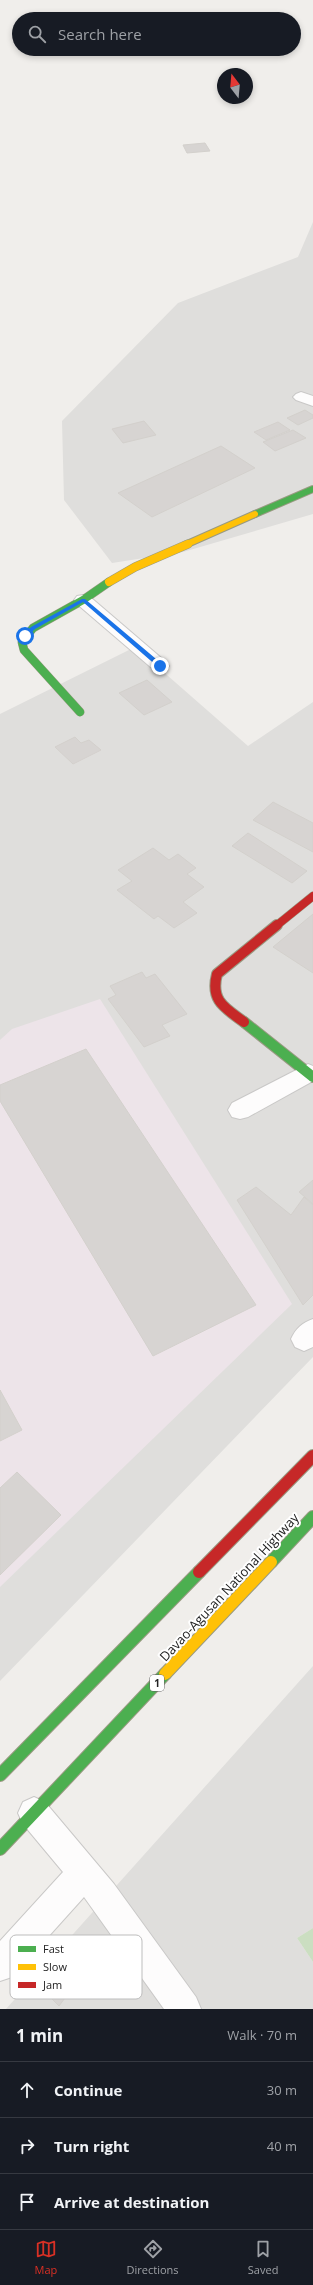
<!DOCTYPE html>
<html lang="en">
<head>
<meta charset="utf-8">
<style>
	body { margin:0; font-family:"Open Sans",sans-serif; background:#20242c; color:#f1f3f6 }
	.compass { position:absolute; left:217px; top:68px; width:36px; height:36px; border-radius:50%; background:#171b24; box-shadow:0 2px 6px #0003; rotate:344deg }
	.stop { position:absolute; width:12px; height:12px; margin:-9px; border:3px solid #1a73e8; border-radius:50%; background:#fff }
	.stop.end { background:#1a73e8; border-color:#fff; box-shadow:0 1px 4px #0008 }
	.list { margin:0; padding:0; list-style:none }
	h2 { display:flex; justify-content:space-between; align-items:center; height:52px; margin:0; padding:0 16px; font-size:17px }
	h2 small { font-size:13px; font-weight:400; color:#9ea1a6 }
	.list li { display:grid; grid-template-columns:26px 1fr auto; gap:12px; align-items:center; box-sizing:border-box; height:56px; padding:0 16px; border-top:1px solid #363941 }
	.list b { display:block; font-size:15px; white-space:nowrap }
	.list em { font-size:13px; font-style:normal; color:#9ea1a6 }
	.icon { flex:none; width:22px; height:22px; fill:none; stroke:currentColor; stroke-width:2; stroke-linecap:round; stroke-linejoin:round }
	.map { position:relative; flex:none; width:313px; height:2009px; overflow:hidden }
	.search { position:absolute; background:#171b24; box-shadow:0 2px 6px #0003; left:12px; right:12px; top:12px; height:44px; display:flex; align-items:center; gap:10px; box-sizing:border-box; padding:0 14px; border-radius:22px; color:#9ea1a6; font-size:15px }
	.sheet { height:220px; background:#171b24 }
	nav { display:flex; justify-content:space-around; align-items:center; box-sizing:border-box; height:56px; border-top:1px solid #363941; background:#171b24; font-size:11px; color:#9ea1a6 }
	nav a { display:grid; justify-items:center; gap:2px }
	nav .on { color:#d93025 }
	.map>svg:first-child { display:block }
	.residential { fill:#dfdedc }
	.industrial { fill:#ede4e9 }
	.forest { fill:#cbdec1 }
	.building { fill:#d7d4d2; stroke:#d3d0cc }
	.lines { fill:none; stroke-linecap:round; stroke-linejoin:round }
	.street-casing { stroke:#c9c8c7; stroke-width:2 }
	.fast-far3-casing { stroke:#999a82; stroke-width:8 }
	.fast-far2-casing { stroke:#999a82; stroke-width:9 }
	.fast-far1-casing { stroke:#999a82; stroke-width:12 }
	.fast-casing { stroke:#999a82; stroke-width:14 }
	.slow-far2-casing { stroke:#999a82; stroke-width:8 }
	.slow-far1-casing { stroke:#999a82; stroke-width:9 }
	.slow-casing { stroke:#999a82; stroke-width:14 }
	.jam-far2-casing { stroke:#999a82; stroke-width:9 }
	.jam-far1-casing { stroke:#999a82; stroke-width:12 }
	.jam-casing { stroke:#999a82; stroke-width:14 }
	.street { fill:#fdfcfc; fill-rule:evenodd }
	.fast-far3 { stroke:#4caf50; stroke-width:6 }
	.fast-far2 { stroke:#4caf50; stroke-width:8 }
	.fast-far1 { stroke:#4caf50; stroke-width:10 }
	.fast { stroke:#4caf50; stroke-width:12 }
	.slow-far2 { stroke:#ffc107; stroke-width:6 }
	.slow-far1 { stroke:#ffc107; stroke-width:8 }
	.slow { stroke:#ffc107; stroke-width:12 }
	.jam-far2 { stroke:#c62828; stroke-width:8 }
	.jam-far1 { stroke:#c62828; stroke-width:10 }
	.jam { stroke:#c62828; stroke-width:12 }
	.route { fill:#1a73e8 }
	.labels { text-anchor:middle; stroke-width:4; stroke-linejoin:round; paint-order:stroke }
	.shield { fill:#fff; stroke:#646464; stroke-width:1 }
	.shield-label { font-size:10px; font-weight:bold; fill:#222 }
	.near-street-label { font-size:13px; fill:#222; stroke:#fff }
	.key { fill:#fff; stroke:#bdbdbd; stroke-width:1 }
	.key-label { font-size:11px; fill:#222 }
</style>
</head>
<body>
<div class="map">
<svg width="313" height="2009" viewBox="0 0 313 2009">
	<rect width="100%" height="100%" fill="#f0eeeb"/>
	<!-- residential -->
	<path class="residential" d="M313,222V514L183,552L112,563L64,500L62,421L178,303L298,257Z
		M135,647L248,746L313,702V1357L0,1681V714Z
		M313,1666V1928L297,1938L313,1962V2009H6Z"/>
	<!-- industrial -->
	<path class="industrial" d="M100,999L292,1304L0,1587V1040L12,1029Z"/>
	<!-- forest -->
	<path class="forest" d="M313,1928V1962L297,1938Z"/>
	<!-- building -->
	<path class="building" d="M205,143L210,151L187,153L183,145Z
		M305,410L313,415V418L298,425L287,418Z
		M144,421L156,435L123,443L112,429Z
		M278,422L290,430L266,440L254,432Z
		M293,430L306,438L275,451L263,442Z
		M221,446L255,468L152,517L118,493Z
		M147,680L172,702L144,715L119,693Z
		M75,737L81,743L89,740L101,750L73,764L55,747Z
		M273,802L313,823V852L253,820Z
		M248,833L307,871L292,883L232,846Z
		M153,848L169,860L178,854L196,868L187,874L204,887L183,902L197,913L174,928L158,916L154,919L117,890L132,881L118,870Z
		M313,914V973L273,947Z
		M142,972L146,978L155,974L187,1014L162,1025L170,1036L144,1047L108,999L116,995L110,986Z
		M86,1049L256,1305L153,1356L0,1101V1085Z
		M313,1180V1204L299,1192Z
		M256,1187L291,1215L304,1197L313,1205V1295L303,1305L237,1200Z
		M0,1390L22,1430L0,1441Z
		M17,1472L61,1515L0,1575V1488Z
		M61,1955L82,1975L59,2006L39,1986Z"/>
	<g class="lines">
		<defs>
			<path id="street" d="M301,392L313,396V406L296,400L293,397L296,394Z
				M83,595L89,596L166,662L169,666L166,670L160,672L154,670L77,604L74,600L77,596Z
				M308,1064L313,1066V1081L248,1117L240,1119L232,1117L228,1110L232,1103Z
				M313,1319V1347L304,1351L295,1347L291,1339C296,1328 302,1323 313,1319Z
				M34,1797L45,1802L114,1884L196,1997L201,2009H164L84,1897L12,1977L0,1981V1941L63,1872L23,1824L18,1813L23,1802Z"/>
			<path id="fast-far3" d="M255,514L313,489"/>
			<path id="fast-far2" d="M80,712L24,650L22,642L33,628L83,600L109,582"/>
			<path id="fast-far1" d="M244,1022L313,1077"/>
			<path id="fast" d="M271,1562L313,1517
				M0,1775L199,1572
				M0,1849L165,1674"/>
			<path id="slow-far2" d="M185,545L255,514"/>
			<path id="slow-far1" d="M109,582L135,567L188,544"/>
			<path id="slow" d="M165,1674L271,1562"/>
			<path id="jam-far2" d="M276,926L313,896"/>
			<path id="jam-far1" d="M244,1022C225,1008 210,1001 217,974L277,925"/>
			<path id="jam" d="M199,1572L313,1456"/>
		</defs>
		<!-- street casing -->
		<use href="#street" class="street-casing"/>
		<!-- fast-far3 casing -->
		<use href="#fast-far3" class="fast-far3-casing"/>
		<!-- fast-far2 casing -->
		<use href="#fast-far2" class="fast-far2-casing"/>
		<!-- fast-far1 casing -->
		<use href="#fast-far1" class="fast-far1-casing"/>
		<!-- fast casing -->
		<use href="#fast" class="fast-casing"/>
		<!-- slow-far2 casing -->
		<use href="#slow-far2" class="slow-far2-casing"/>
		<!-- slow-far1 casing -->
		<use href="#slow-far1" class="slow-far1-casing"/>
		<!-- slow casing -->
		<use href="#slow" class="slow-casing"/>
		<!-- jam-far2 casing -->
		<use href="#jam-far2" class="jam-far2-casing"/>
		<!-- jam-far1 casing -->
		<use href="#jam-far1" class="jam-far1-casing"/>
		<!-- jam casing -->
		<use href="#jam" class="jam-casing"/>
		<!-- street -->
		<use href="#street" class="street"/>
		<!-- fast-far3 -->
		<use href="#fast-far3" class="fast-far3"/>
		<!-- fast-far2 -->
		<use href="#fast-far2" class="fast-far2"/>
		<!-- fast-far1 -->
		<use href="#fast-far1" class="fast-far1"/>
		<!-- fast -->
		<use href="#fast" class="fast"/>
		<!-- slow-far2 -->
		<use href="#slow-far2" class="slow-far2"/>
		<!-- slow-far1 -->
		<use href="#slow-far1" class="slow-far1"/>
		<!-- slow -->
		<use href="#slow" class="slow"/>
		<!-- jam-far2 -->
		<use href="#jam-far2" class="jam-far2"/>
		<!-- jam-far1 -->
		<use href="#jam-far1" class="jam-far1"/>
		<!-- jam -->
		<use href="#jam" class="jam"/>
	</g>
	<!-- route -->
	<path class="route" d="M82,599H85L162,664V667H158L83,602L35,629L27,637L23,636L31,627Z"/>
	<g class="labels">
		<!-- shield labels -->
		<rect class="shield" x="150" y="1675" width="14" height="16" rx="3"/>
		<g class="shield-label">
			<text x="157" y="1687">1</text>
		</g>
		<!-- near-street labels -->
		<g class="near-street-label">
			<text transform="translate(229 1587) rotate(-47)" y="5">Davao-Agusan National Highway</text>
		</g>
	</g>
	<!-- legend -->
	<rect x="10" y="1935" width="132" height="64" rx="6" class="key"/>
	<rect x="18" y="1946" width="18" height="6" fill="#4caf50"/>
	<rect x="18" y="1964" width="18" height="6" fill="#ffc107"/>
	<rect x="18" y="1982" width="18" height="6" fill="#c62828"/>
	<g class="key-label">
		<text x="43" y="1953">Fast</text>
		<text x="43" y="1971">Slow</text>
		<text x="43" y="1989">Jam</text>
	</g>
</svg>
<svg class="compass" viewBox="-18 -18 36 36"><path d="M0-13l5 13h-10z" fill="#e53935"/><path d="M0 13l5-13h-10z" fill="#9ea1a6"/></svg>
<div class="stop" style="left:25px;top:636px"></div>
<div class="stop end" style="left:160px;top:666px"></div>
<div class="search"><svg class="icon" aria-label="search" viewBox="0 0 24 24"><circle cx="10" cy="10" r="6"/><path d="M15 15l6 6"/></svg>Search here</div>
</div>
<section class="sheet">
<h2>1 min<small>Walk · 70 m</small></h2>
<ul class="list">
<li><svg class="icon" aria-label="ahead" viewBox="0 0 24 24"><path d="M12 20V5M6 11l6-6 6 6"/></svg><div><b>Continue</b></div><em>30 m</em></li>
<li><svg class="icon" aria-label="right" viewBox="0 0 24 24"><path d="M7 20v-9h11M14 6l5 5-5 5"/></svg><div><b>Turn right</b></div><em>40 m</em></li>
<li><svg class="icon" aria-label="arrive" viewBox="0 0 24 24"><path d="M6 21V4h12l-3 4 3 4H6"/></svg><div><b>Arrive at destination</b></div></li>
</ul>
</section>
<nav>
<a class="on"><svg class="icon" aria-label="map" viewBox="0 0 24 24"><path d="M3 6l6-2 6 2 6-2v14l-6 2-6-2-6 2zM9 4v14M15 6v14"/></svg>Map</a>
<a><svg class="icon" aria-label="directions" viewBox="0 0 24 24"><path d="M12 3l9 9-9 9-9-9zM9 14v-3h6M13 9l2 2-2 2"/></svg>Directions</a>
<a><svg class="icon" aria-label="saved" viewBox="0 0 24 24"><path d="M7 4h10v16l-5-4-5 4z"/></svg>Saved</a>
</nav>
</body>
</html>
